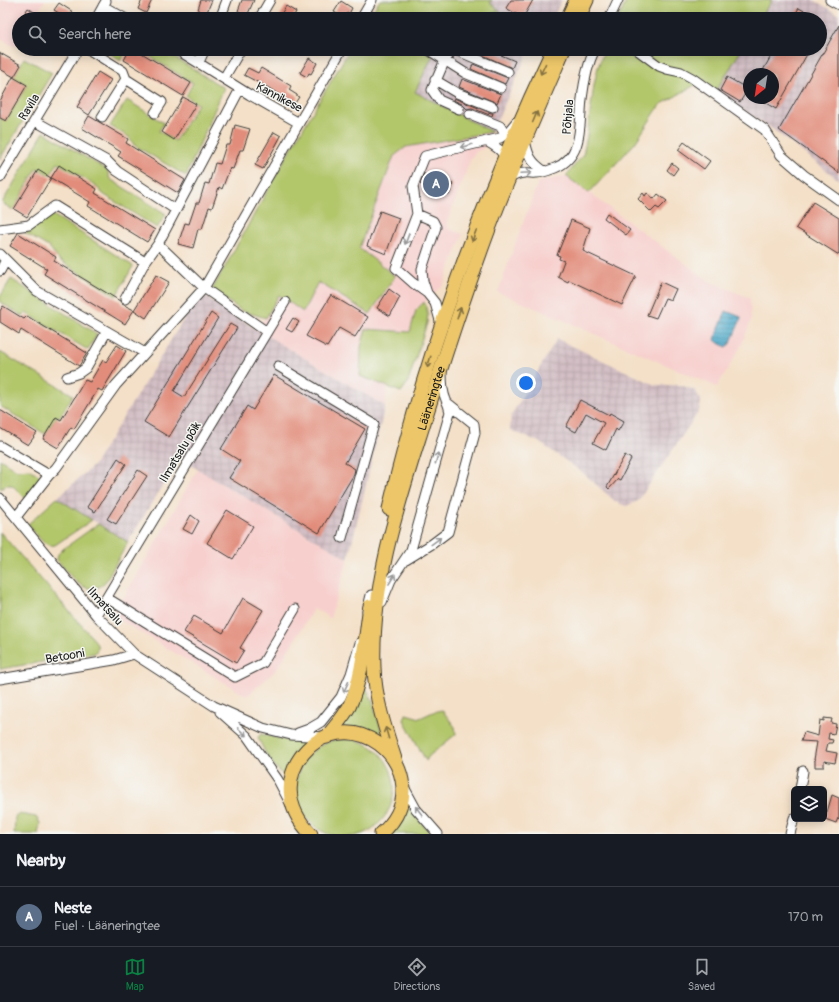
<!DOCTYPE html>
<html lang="en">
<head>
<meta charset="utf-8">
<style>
	body { margin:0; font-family:Pangolin,sans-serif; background:#20242c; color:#f1f3f6 }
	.controls { position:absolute; right:12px; bottom:12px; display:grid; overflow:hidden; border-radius:6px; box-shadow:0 2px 10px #0003 }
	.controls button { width:36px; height:36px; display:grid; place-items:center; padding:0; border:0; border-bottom:1px solid #363941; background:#171b24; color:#f1f3f6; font:20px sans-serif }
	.compass { position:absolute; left:743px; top:68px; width:36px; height:36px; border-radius:50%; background:#171b24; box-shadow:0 2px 10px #0003; rotate:210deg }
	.you { position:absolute; left:526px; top:383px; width:14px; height:14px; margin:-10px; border:3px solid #fff; border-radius:50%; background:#1a73e8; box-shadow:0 0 0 6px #1a73e833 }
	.badge { display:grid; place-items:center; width:26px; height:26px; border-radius:50%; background:#0b8043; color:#fff; font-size:13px; font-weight:700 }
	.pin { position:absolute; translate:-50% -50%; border:2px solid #fff; box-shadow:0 1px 4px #0006 }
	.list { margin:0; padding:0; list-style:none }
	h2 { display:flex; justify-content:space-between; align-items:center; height:52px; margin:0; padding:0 16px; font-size:17px }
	h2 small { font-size:13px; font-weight:400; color:#9ea1a6 }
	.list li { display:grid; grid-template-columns:26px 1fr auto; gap:12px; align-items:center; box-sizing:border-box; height:60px; padding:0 16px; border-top:1px solid #363941 }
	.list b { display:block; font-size:15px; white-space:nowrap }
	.list p { margin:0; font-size:13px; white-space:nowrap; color:#9ea1a6 }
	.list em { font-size:13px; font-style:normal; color:#9ea1a6 }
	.icon { flex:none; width:22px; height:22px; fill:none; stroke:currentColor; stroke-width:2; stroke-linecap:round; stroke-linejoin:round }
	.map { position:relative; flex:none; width:839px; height:834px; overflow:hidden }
	.search { position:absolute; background:#171b24; box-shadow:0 2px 10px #0003; left:12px; right:12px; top:12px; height:44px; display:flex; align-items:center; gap:10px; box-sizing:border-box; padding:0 14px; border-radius:22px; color:#9ea1a6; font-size:15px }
	.sheet { height:112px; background:#171b24 }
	nav { display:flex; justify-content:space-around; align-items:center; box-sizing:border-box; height:56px; border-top:1px solid #363941; background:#171b24; font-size:11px; color:#9ea1a6 }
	nav a { display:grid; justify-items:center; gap:2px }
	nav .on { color:#0b8043 }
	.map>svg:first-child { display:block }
	.built { fill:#f7d0ce }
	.industrial { fill:url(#industrial-grid); fill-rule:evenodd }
	.green { fill:#b2c66a; stroke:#677143 }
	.forest { fill:url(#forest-firs); stroke:#54643d }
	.water { fill:url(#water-rules); stroke:#346272 }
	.building { fill:#e28d7b }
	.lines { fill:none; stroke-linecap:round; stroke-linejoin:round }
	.minor-casing { stroke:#3c3936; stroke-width:11 }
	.highway-casing { stroke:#3c3936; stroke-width:15 }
	.minor { stroke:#fff; stroke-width:9 }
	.highway { stroke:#ecc669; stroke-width:13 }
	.oneway { stroke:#847142 }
	.oneway2 { stroke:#999 }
	.labels { text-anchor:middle; stroke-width:3; stroke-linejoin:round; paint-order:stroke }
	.street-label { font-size:12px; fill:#1c1c1c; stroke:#f6f6f2 }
</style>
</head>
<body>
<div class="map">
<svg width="839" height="834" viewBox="0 0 839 834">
	<defs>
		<pattern id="industrial-grid" width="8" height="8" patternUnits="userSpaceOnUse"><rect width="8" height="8" fill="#d2bec4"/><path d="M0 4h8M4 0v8" fill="none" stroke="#b4a3a8"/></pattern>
		<pattern id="forest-firs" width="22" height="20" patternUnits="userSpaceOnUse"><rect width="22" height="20" fill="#8dab5e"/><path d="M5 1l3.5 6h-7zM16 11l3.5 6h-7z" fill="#728a4d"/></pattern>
		<pattern id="water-rules" width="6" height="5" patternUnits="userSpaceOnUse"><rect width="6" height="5" fill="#4ba8c9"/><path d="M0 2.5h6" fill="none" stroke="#3e88a2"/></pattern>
	</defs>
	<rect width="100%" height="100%" fill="#f6f6f2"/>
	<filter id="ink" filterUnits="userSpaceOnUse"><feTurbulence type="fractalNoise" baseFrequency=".025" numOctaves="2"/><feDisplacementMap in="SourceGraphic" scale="8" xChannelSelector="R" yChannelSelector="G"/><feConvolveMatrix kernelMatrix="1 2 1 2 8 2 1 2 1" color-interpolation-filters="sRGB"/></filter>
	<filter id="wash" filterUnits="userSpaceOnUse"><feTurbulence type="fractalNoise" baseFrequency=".012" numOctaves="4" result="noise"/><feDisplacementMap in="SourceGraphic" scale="16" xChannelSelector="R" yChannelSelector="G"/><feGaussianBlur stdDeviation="0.9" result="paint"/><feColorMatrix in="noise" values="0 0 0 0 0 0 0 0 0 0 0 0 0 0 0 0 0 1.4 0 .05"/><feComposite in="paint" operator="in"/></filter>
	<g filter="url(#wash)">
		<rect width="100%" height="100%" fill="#f4e0c8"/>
		<!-- built -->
		<path class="built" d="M0,0H45L33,19H19V41L15,47L0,38Z
			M492,132L483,149L477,151L471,158L446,225L449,229L463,234L443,285L416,310L410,332L367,329L360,376L387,387L385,406L254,328L266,318L279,295L303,311L318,282L370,314L359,248L394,156L406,147Z
			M566,176L709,281L750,298L751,320L741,346L717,387L498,292L538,182Z
			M198,469L348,559L330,618L314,608L277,669L247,696L113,616Z"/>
		<!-- industrial -->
		<path class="industrial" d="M492,0H562L552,19H520L500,11L490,3Z
			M772,0H814L838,14L839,13V180L771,128L715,92L742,49H820V19H760ZM749,74H773V98H749Z
			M436,49H525L529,50L492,132L415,92Z
			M200,293L254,328L385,406L348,559L179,458L128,542L57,498L94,465Z
			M557,339L655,385H681L696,391L701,402L699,411L638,501L626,506L616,502L582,472L539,442L510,430L511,416Z"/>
		<!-- green -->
		<path class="green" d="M380,0H492L490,3L500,11L474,19H386L373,11Z
			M627,0H772L760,19H618Z
			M102,49H128L121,60Z
			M138,49H161L224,88L186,176L134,145L129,137L110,126L127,100L164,123L159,131L175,141L198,104L186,96L193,83Z
			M350,49H423L433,55L415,92L492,132L406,147L394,156L359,248L395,276L370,314L318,282L303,312L279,295L266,318L242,311L212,290L285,159Z
			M605,49H742L715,92L704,80L660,105L635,143L589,193L566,176L583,155L587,136L594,85L598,67Z
			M24,58L52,73L0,159V118L6,121L27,85L14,77Z
			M44,132L107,170L110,179L166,214L157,228L103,194L95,185L58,163L50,175L37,168L13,210L2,203Z
			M53,215L133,266L116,296L59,260L50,248L25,233Z
			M11,279L97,334L88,350L26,313L23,316L0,302V297Z
			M424,302L428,313L427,323L409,379L407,384L401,392L360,376L361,347L366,329L410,332L416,310Z
			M0,352L73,395L60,417L57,416L45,434L0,406Z
			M0,459L17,470L30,469L40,476V480L26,499L12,485H6L1,489L0,488Z
			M57,498L92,520L55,545C43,548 35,532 28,524Z
			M98,524L128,542L106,581C86,602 70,574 57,560L58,554L63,549Z
			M0,532L96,642L98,648L95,653L0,669Z
			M364,684L372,700L384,740L344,728L342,726Z
			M442,710L455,727L456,734L429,756L426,761L404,720L406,714L420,718L433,712Z
			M261,734L285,740L306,741L295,755L288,767L285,776C274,769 263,750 258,737Z
			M296 788a49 49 0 1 1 98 0a49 49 0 1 1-98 0Z
			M406,805L428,830L430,834H388Z
			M20,814L36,817L40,823L38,834H14L15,817Z"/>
		<!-- forest -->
		<path class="forest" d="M500,11L520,19H473Z"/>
		<!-- water -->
		<path class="water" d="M726,311L741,317V319L731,342L727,347L720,344L715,340L717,333Z"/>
		<g id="blocks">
			<!-- building -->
			<path class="building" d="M142,0H152L146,13L138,9Z
				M201,0H212L204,19H195Z
				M242,0H254L247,16L238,11Z
				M511,0H533L523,18L506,8Z
				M341,1L352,8L349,14L347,13L344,18L334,12Z
				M59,3L73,12L68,19L54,10Z
				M286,6L296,12L292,19H278Z
				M28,8L34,12L30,19H21Z
				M799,8L818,19H792Z
				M839,25V173L779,130Z
				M130,49H135L191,83L183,96L124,60Z
				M480,49H487L515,61L512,68L478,53Z
				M775,49H810L776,109L757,98H773V74H761Z
				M0,53L21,65L14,77L0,69Z
				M309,58L317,63L311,74L309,73L307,77L300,73Z
				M473,64L508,78L505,84L471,69Z
				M248,68L258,73L261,68L291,86L289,90L297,95V96L299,97L295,103L293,102L292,103L269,88L244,75Z
				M98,72L111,80L89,115L77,107Z
				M13,77L27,85L6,121L0,118V101Z
				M727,77L748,89L740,102L720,90Z
				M462,79L501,94L497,103L459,87Z
				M183,97L196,104L174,140L162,132Z
				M454,98L491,113H493L492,116L472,108L467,109L462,104L453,100Z
				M89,116L128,139L126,143L185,180L178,193L118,156L121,152L82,128Z
				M235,125L250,129L243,150H240L233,169L230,168L222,189L219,187L212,208L209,207L202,229H198L193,248L178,244L185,223L189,224L196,203H199L205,183L209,184L215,163L220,164L226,145H230Z
				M274,132L281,136L263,169L255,165Z
				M684,142L710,161L704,169L678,150Z
				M672,163L678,168L673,175L667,170Z
				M59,165L97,189L95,193L155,230L147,242L88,206L90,202L51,178Z
				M38,170L51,178L27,217L14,209Z
				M424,174L453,184L449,195L420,184Z
				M643,193L645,196L647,193L654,199L658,194L667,201L659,209L656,207L651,212L638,199Z
				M813,202L839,218V255L796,228Z
				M380,211L399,218L386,254L367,246Z
				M607,213L630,230L626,235L604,218Z
				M571,220L590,228L583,251L636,276L622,305L569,280L568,282L558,277L564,261L559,259L560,256L557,255Z
				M18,233L56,257L54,261L120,301L122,304L134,310L125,324L44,274L47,269L10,246Z
				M156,275L169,282L146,318L134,310Z
				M661,282L676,289L671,300L665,298L656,318L647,315Z
				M389,289L400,297L390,316L377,308Z
				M331,295L368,317L355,337L339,328L327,347L306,336Z
				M3,306L24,319L27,316L87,353L79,366L21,330L19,334L0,322V311Z
				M211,313L218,318L174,391L184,397L230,324L237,328L169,437L144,422Z
				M293,318L299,322L292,332L286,329Z
				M117,345L126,351L102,391L98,389L74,429L71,427L58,448L43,439L56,417L61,420L85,380L90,382L103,360L106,362Z
				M274,375L365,429L345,463L355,469L354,474L319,533L229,478L240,461L221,449L247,406L253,410Z
				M580,400L609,415L610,413L624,421L618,431L616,429L606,450L593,443L604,423L586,413L576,432L566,427Z
				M0,410L37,433L28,445L0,428Z
				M625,455L631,459L620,480L618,479L609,489L607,487Z
				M118,458L126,464L95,512L87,507Z
				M138,470L147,476L116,524L107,519Z
				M227,510L253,526L233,559L207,543Z
				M191,515L199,521L192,534L183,529Z
				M243,598L263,610L240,648L244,650L236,663L184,632L194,616L223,633Z
				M824,718L832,719L831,723L836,724L834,734L829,733L828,739L833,740L832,743H828L826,751L837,753L835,763L824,761V767H815V760H814L817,742L801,741L804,732L818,736L820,720L824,721Z
				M832,795L839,798V819L838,818L836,823L825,819Z"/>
		</g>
	</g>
	<g filter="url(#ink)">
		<use href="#blocks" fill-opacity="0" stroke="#3c3936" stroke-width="1"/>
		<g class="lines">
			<defs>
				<path id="minor" d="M830,0L839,5
					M103,6L126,19
					M365,13L375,19
					M96,19L106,1
					M220,19L227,0
					M259,19L270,0
					M361,19L372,0
					M609,19L618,0
					M88,49L123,71L126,79L162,102L155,113
					M176,49L250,95L299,123L342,49
					M427,49L465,73L501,88
					M453,49L445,60L432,90L439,100L459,109
					M453,49L508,72
					M636,49L659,66L667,69L681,72L692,78L765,130L781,155L804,175L839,200
					M199,62L205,49
					M224,78L241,49
					M435,80L457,93L493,107
					M240,89L158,244L204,288L267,332
					M470,114L500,126L505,134
					M102,117L126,79
					M35,121L107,161L117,171L176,210
					M525,140C528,156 531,162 544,171
					M486,141C494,146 503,150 506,160
					M0,178L78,49
					M509,178C514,176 519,173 525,173C529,172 533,174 537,173C542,173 550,170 555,168C584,156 579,125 582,99C584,82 587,65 595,49
					M417,214L433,221L436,227L422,269L423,281L427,293
					M0,229L29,225L55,206L145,262L125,299
					M0,254L37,291L145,353
					M145,262L158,244
					M0,271L6,260
					M441,324L435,303L427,293L413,283L396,268L417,214L413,186L425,156L500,138L507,133L516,122
					M278,366L374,424L342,538
					M67,377L79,373L86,368L107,331
					M0,446L49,475
					M0,498L96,615L134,654L214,706L263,728L291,735L325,737
					M16,517L49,475L56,468L116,385L204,288L299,123
					M406,560L432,544L448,532L475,433L474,424L449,404
					M107,598L235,677L263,663L295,609
					M382,602L391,580L411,550L450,412C449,407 448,404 446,400C442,391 442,382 442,373
					M367,611L371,595
					M96,615L285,302
					M0,679L114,660L134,654
					M220,712L247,736L278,780L289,801
					M298,733L309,729L321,722L341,697L351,674L360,643
					M404,787L416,809L438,834
					M800,789L803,771
					M790,834L794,818"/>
				<g id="highway">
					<path d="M567,19L576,0"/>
					<path d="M578,19L587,0"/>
					<path d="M389,509C426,351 484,195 553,49"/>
					<path d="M327,737C334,727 343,718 349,707C363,677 365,638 370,606"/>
					<path id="s1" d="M396,762C386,731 375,700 374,667C371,587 397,508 421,432C442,364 464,296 489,229C512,168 538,109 564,49"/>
					<path d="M311,834C255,779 324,704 379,744C391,753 399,765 402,780C406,801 397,820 381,834"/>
				</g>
			</defs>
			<!-- minor casing -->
			<use href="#minor" class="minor-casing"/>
			<!-- highway casing -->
			<use href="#highway" class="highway-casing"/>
			<!-- minor -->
			<use href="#minor" class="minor"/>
			<!-- highway -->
			<use href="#highway" class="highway"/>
		</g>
		<!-- one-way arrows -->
		<defs><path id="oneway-shaft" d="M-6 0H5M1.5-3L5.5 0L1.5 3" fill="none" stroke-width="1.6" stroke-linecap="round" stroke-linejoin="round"/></defs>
		<g class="oneway">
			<use href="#oneway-shaft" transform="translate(543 69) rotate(115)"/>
			<use href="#oneway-shaft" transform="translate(535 117) rotate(-67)"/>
			<use href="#oneway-shaft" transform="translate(474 236) rotate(111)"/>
			<use href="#oneway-shaft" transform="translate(459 313) rotate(-72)"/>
			<use href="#oneway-shaft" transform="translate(429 362) rotate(107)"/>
			<use href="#oneway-shaft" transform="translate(387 733) rotate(-106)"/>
		</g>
		<g class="oneway2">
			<use href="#oneway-shaft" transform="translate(466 146) rotate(166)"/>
			<use href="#oneway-shaft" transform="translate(526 173) rotate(-3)"/>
			<use href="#oneway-shaft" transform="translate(407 239) rotate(111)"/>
			<use href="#oneway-shaft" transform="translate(437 458) rotate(-74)"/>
			<use href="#oneway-shaft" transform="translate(436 541) rotate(-36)"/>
			<use href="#oneway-shaft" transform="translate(392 579) rotate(-59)"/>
			<use href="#oneway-shaft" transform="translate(346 687) rotate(115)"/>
			<use href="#oneway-shaft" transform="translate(242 732) rotate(43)"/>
			<use href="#oneway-shaft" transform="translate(419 811) rotate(-128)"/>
		</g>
	</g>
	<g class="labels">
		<!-- street labels -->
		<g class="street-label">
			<text transform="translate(279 97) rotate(28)" y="4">Kannikese</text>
			<text transform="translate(29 107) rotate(-59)" y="4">Ravila</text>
			<text transform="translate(568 117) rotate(-85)" y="4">Põhjala</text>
			<text dy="4" stroke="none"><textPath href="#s1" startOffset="374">Lääneringtee</textPath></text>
			<text transform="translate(180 452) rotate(-59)" y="4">Ilmatsalu põik</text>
			<text transform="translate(105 606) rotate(48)" y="4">Ilmatsalu</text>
			<text transform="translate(65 656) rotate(-10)" y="4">Betooni</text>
		</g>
	</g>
</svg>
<div class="controls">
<button><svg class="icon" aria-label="layers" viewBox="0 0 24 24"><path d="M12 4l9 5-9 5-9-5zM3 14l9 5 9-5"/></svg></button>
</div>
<svg class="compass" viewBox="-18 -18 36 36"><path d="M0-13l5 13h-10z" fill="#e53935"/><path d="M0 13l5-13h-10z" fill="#9ea1a6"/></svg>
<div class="you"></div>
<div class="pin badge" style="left:436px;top:184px;background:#5c6f8a">A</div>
<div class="search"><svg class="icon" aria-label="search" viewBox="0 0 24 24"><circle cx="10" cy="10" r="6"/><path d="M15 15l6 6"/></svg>Search here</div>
</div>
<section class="sheet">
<h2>Nearby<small></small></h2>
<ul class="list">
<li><span class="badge" style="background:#5c6f8a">A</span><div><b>Neste</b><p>Fuel · Lääneringtee</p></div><em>170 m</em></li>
</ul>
</section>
<nav>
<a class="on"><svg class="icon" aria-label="map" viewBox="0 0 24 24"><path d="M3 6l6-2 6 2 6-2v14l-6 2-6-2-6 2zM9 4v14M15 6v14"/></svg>Map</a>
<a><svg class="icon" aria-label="directions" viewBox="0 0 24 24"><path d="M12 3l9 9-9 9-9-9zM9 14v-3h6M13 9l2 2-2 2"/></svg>Directions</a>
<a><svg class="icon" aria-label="saved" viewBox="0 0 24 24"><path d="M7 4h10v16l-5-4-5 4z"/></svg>Saved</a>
</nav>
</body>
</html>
